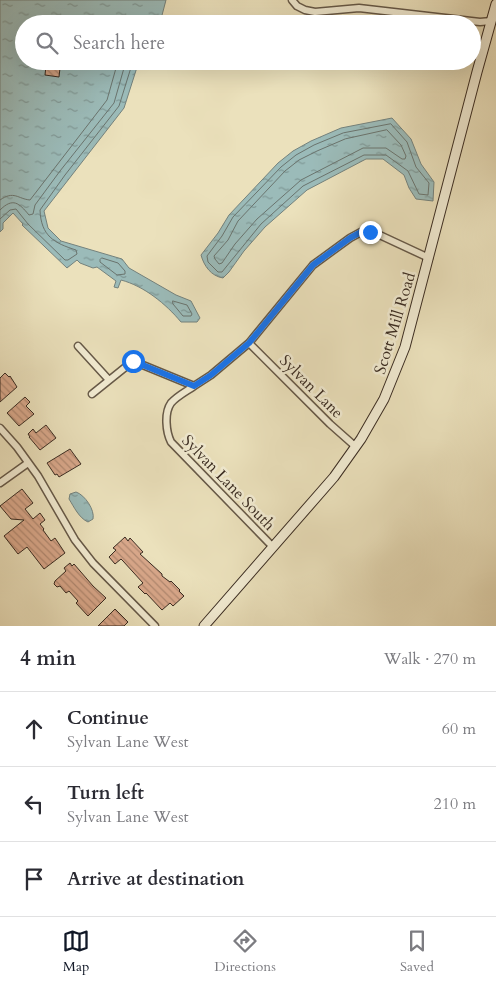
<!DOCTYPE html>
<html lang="en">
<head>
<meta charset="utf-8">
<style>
	body { margin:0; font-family:Cardo,serif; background:#f7f7f7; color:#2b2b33 }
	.stop { position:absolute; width:15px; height:15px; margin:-11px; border:4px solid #1a73e8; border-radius:50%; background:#fff }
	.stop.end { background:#1a73e8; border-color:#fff; box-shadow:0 1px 5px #0008 }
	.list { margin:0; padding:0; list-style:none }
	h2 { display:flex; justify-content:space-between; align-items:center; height:65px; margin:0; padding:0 20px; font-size:21px }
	h2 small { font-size:16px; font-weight:400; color:#7c7c81 }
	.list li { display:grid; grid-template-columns:32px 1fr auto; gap:15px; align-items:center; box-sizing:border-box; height:75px; padding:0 20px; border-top:1px solid #e1e1e2 }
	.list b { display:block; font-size:19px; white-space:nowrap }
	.list p { margin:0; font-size:16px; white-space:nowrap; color:#7c7c81 }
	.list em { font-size:16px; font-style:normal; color:#7c7c81 }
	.icon { flex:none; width:28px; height:28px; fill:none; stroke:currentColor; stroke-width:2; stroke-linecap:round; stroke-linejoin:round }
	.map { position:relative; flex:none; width:496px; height:626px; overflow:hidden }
	.search { position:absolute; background:#fff; box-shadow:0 5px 20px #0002; left:15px; right:15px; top:15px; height:55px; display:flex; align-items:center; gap:12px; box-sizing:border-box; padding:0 18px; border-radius:28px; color:#7c7c81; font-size:19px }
	.sheet { height:290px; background:#fff }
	nav { display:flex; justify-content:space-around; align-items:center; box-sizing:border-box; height:70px; border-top:1px solid #e1e1e2; background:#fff; font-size:14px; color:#7c7c81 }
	nav a { display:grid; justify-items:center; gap:2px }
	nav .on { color:#111827 }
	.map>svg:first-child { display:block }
	.water { fill:url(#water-ripples); stroke:#74827d }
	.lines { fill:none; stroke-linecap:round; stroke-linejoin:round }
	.shore { stroke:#6a746e; stroke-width:1 }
	.building { fill:url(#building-back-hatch); stroke:#3a2c22 }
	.street-casing { stroke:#665948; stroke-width:9 }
	.secondary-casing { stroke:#3a2c22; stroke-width:11 }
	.street { stroke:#f2ecd3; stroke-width:6 }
	.secondary { stroke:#f2ecd3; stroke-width:9 }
	.route { stroke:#1a73e8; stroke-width:6 }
	.labels { text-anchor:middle; stroke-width:5; stroke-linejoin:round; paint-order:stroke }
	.street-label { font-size:16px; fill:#3a2c22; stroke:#f2ecd3 }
</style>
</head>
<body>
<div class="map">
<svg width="496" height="626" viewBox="0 0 496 626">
	<defs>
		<pattern id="water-ripples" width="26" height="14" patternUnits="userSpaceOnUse" patternTransform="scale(1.25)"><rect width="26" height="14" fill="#9bbbb9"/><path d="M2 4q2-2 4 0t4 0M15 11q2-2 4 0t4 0" fill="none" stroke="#7f9896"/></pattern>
		<pattern id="building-back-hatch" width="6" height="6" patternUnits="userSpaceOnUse" patternTransform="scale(1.25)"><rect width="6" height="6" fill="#d9a88b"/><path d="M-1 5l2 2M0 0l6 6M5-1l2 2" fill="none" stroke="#b18971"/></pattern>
	</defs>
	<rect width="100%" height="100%" fill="#ebe1bc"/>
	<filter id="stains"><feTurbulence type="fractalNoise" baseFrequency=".004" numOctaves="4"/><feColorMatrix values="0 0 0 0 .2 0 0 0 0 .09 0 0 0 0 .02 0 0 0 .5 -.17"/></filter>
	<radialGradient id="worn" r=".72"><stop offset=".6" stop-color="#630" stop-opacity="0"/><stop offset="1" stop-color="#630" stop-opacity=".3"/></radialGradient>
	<!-- water -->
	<path class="water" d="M0,0H166L161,19L157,24H24V61H139L124,108L44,211L48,228L61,241L122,259L129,268L176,295L191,301L200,318L197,322H181C166,304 144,286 121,280L118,288L114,287L116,281L97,267L93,268L80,263L77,260L67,268L22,225L23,224L13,213L3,223V229L0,232Z
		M392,118L411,139L421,164L434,182L433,201L416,199L409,188L404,175L383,159H366L307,190L265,227L244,251L229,272L223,278C211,276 204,266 201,255L218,233L229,215L278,163L293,151L311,141L341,128Z
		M76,492C85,495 95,510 93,519L88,522C79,518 74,507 69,499L70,494Z"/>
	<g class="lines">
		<!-- shore -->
		<path class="shore" d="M391,124L407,142L416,167L429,183L428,195L419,194L408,171L386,155H364L303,186L261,224L222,272H218L208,262L207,256L222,236L233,217L281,167L296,155L314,145L343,133Z
			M387,130L401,145L406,156L405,159H402L386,148H363L301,180L257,219L235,244L222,263L219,264L215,259L214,256L228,240L238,221L285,171L299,160L317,151L345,139Z
			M0,200C14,190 18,199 30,200L107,100L118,61
			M0,210C13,197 19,203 29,215L33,214L35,205L60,171L114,103L126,61
			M0,219L10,210L16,209L28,224L65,260H68L77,254L76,250C54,243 41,236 40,210L65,175L119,106L133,61
			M102,258L118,263L125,271V274L117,275L100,262V260Z
			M173,301L187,305L192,314L191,316H183L173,304Z"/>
	</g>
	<!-- building -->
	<path class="building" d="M46,66L60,68L59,77L45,75Z
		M5,373L9,377L10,376L17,387L0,402V378Z
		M25,397L30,402L26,406L34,414L19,426L7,413Z
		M46,425L56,438L40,450L29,437H30L28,434L33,429L36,433Z
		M70,449L81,464L59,477L57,474L55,475L47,463Z
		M22,489L33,503L25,509L33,519L40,513L45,520L40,524L44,529L43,530L51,541L55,538L65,553L44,569L27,547L18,554L4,536L24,520L11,519L0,506Z
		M125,537L128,541L130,538L143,552L140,554L162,574V576L170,582L171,581L180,590L179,591L184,596L173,606L170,603L162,610L146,593L145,594L138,587L143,583L123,561L121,559L115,564L109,557L116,550L113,548Z
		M70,563L72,566L74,564L93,586L106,598L88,616L76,603L78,601L69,591L66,593L60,586L57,587L54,584L55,581L66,571L64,568Z
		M115,609L128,622L124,626H98Z"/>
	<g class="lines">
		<defs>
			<path id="street" d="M292,0L297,6L305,10L315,12L359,8L480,22L491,21
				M249,343L330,424L356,447
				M78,346L109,380
				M194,386C187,391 177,396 171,403C164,413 166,432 171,442L273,547
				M92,394L133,361L194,386L211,375L249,343L313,265L350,238L361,232L371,231L429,258
				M0,428L17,447L38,476L75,540L93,563L155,626
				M0,483L28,463"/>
			<path id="secondary" d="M204,626L334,477L361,439L384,399L405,347L477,72L496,4"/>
		</defs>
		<!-- street casing -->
		<use href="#street" class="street-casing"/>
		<!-- secondary casing -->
		<use href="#secondary" class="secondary-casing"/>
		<!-- street -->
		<use href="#street" class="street"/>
		<!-- secondary -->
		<use href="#secondary" class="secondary"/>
	</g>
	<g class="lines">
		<!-- route -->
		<path class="route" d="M133,361L194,386L211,375L249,343L313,265L350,238L361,232H370"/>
	</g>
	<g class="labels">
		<!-- street labels -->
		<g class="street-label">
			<text transform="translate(394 323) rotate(-73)" y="6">Scott Mill Road</text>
			<text transform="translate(312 386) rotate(45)" y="6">Sylvan Lane</text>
			<text transform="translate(229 482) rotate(46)" y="6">Sylvan Lane South</text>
		</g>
	</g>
	<rect width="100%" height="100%" filter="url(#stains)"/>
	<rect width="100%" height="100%" fill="url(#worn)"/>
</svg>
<div class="stop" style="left:133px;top:361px"></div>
<div class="stop end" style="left:370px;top:232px"></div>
<div class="search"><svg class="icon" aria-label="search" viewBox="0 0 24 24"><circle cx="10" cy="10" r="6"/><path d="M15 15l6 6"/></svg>Search here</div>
</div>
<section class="sheet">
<h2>4 min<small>Walk · 270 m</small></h2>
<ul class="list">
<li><svg class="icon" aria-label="ahead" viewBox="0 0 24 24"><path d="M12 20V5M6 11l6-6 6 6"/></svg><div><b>Continue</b><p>Sylvan Lane West</p></div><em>60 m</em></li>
<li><svg class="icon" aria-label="left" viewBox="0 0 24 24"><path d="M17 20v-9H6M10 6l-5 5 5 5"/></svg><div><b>Turn left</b><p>Sylvan Lane West</p></div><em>210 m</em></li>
<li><svg class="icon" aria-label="arrive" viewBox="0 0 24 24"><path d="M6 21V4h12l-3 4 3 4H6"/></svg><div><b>Arrive at destination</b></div></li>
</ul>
</section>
<nav>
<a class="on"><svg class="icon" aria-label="map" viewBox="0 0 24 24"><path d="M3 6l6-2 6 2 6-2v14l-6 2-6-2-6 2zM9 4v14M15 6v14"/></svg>Map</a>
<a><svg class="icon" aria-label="directions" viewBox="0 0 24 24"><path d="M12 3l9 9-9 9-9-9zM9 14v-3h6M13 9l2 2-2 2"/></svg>Directions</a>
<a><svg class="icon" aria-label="saved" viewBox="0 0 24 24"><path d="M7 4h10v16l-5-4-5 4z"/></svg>Saved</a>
</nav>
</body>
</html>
